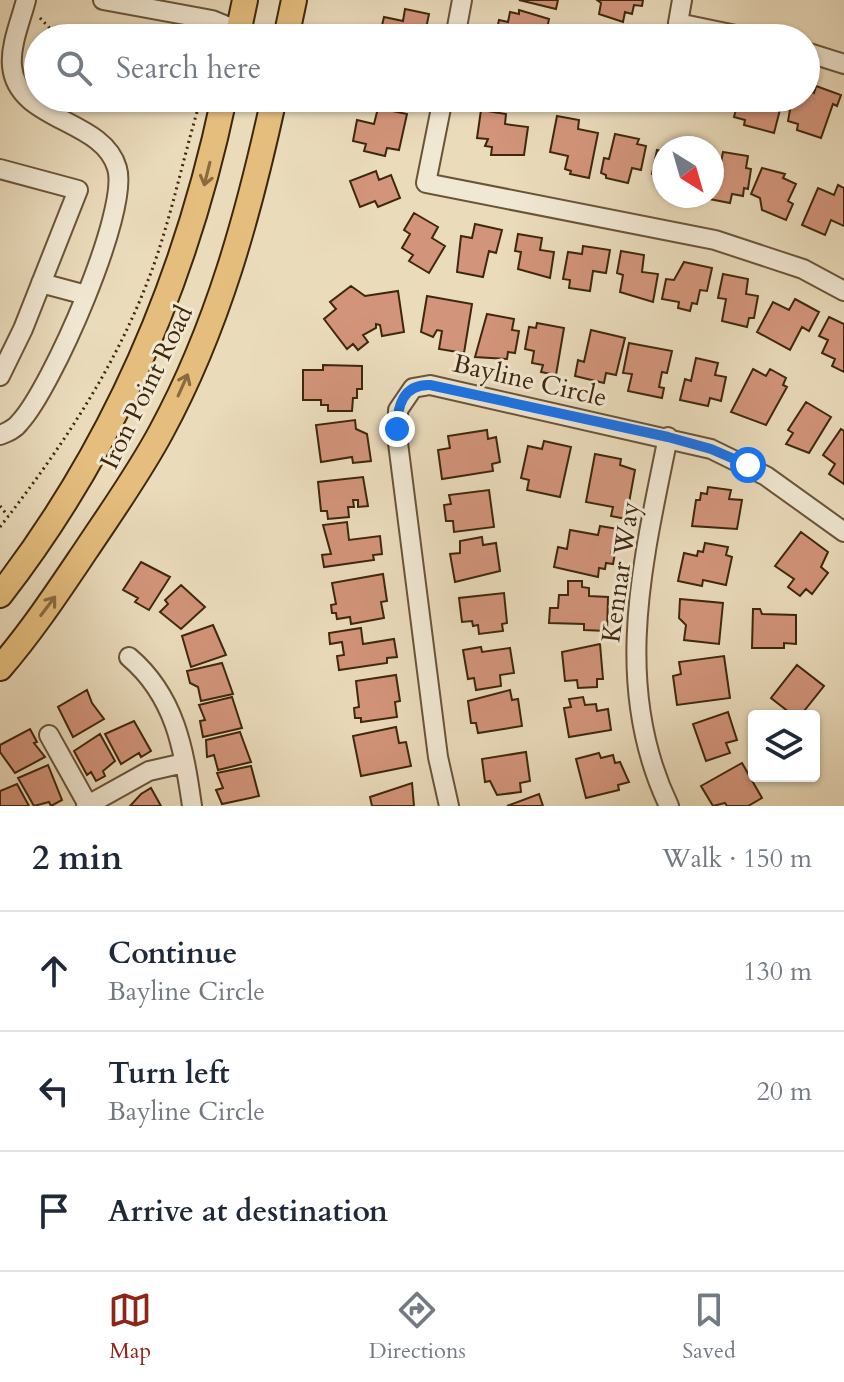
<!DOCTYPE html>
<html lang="en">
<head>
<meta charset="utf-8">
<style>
	body { margin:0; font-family:Cardo,serif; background:#f6f6f7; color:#1f2937 }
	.controls { position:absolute; right:24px; bottom:24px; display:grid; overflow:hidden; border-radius:8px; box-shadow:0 2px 6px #0004 }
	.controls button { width:72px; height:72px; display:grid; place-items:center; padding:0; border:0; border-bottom:2px solid #e0e1e3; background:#fff; color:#1f2937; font:40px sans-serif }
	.compass { position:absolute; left:652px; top:136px; width:72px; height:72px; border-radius:50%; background:#fff; box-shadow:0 2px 6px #0004; rotate:143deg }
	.stop { position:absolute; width:24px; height:24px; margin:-18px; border:6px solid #1a73e8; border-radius:50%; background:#fff }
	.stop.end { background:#1a73e8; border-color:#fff; box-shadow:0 2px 8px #0008 }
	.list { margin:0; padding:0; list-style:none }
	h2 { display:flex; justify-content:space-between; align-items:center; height:104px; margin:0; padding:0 32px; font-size:34px }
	h2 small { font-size:26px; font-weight:400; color:#747a83 }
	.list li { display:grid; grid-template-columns:52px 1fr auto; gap:24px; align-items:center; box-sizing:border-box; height:120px; padding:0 32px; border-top:2px solid #e0e1e3 }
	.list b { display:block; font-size:30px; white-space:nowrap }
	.list p { margin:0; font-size:26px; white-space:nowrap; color:#747a83 }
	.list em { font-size:26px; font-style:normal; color:#747a83 }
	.icon { flex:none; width:44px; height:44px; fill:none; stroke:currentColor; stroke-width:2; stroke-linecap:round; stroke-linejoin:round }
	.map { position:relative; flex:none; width:844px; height:806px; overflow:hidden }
	.search { position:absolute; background:#fff; box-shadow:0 2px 6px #0004; left:24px; right:24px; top:24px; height:88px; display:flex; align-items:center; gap:20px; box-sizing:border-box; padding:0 28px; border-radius:44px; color:#747a83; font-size:30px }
	.sheet { height:464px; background:#fff }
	nav { display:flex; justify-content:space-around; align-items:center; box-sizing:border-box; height:112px; border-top:2px solid #e0e1e3; background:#fff; font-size:22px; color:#747a83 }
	nav a { display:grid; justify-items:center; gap:4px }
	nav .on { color:#8f2418 }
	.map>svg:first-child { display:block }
	.building { fill:#d2947a; stroke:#3f270c; stroke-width:2 }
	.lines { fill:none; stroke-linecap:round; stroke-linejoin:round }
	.minor-casing { stroke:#6a5438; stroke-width:22 }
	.major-casing { stroke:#3f270c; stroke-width:28 }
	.path { stroke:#3f270c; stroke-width:3; stroke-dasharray:2 4; stroke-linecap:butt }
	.minor { stroke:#f1e8d3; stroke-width:18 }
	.major { stroke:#e5be7e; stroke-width:24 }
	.oneway { stroke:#8a6b3f }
	.route { stroke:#1a73e8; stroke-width:10 }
	.labels { text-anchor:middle; stroke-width:6; stroke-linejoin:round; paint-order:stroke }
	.street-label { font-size:26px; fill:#3f270c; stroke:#f1e8d3 }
</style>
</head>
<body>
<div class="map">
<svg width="844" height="806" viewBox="0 0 844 806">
	<rect width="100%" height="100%" fill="#eadbbb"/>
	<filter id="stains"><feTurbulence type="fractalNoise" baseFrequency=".0025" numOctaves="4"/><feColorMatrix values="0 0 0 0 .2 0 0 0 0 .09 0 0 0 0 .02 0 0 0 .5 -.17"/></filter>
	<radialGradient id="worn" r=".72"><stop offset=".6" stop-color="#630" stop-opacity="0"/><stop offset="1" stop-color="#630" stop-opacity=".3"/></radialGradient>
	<!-- building -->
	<path class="building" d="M519,0H558L556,9Z
		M597,0H643L642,6L634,5L632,14L625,12L623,22L599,14L601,3Z
		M405,9L429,14L424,38H379L384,17L403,21Z
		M519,10L549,19L545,38H495L499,20L508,22L510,12L519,14Z
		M816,86L841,95L837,106L833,104L821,138L797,130L798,124L788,121L792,98L806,99L808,91L814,93Z
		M372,98H412L410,107Z
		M499,98H528L523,106L499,103Z
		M680,98H721L719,108Z
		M739,98H783L774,133L744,125L745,120L734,117Z
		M378,108L407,114L399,150L387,148L385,156L364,151L366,144L353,141L357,120L374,124Z
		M481,110L506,114L505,124L528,127L524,155H491L492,147L485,146L488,139L477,138Z
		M557,116L579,120L578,129L598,133L589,178L570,174L571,171L565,169L568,156L550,152Z
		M615,134L639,139L637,144L646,146L641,170L632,168L628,183L606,178V175L601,173L604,158L609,159Z
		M657,150L664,152V185L660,184L662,176L652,174Z
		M723,152L748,156L746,168L751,169L748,189L744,188L743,196L732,194L730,203L704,198L712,196V176L718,177Z
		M762,168L785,174L783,178L796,184L788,201L793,204L786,220L762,210L760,198L751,194Z
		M376,171L379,180L391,175L400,198L378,207L375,201L360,207L350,181Z
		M838,185L844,188V226L831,220L825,235L802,225L818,188L834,195Z
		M414,213L438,227L432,238L445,246L429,273L409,261L413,255L402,248L410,234L404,230Z
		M475,224L502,230L496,253L489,251L483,277L457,272L461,236L472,238Z
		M518,234L542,238L540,250L554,252L550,278L518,269L521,252L515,251Z
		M583,246L610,250L606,273L593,271L590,291L569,288L570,280L563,279L568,252L582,254Z
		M621,251L644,255L642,272L658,274L653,302L620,292L623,275L617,273Z
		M684,262L712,268L707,291L700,290L697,304L692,303L690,311L678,308L679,302L662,299L666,279L674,280Z
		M723,274L748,279L746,294L758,296L754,318H749L747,327L722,321L726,299L718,298Z
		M351,286L365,296L398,291L404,332L382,336L380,325L376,324V328L363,335L368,342L358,350L353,344L347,349L324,319L336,309L330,302Z
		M427,296L472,304L464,353L439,349L442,331L437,330L433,337L421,332Z
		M795,299L819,312L809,331L802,327L790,350L757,332L773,302L789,310Z
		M487,314L514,319L512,330L519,331L515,353L508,352L507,359L475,357Z
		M829,317L844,324V372L832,366L835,359L822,353L828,340L819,336Z
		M537,323L564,328L556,375L541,372L543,365L532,363L534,351L525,349L529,327L536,328Z
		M591,330L625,338L616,375L606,373L604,383L575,376L578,360L584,362Z
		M629,343L672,351L667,373L662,372L659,387L664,388L662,398L628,391L632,374L623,373Z
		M696,358L718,363L715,375L726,377L721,401L710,398L708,406L680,400L685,379L691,381Z
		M323,365L362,366V389H357V398H353L352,411H328V405H321V400H303V370H323Z
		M753,369L766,376L770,369L786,378L783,385L787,387L766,425L731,412Z
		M806,402L831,417L809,453L786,444L793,433L788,430Z
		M355,420L356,429L367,434L371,461L353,463L352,457L321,462L316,425Z
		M841,429L844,431V484L829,474L835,464L823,455Z
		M487,430L488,439L496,437L500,462L492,464L493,471L442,479L438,450L450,448L448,436Z
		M544,441L571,447L560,497L527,490L529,480L521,478L528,446L542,449Z
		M595,454L621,459L620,465L635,470L626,519L611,516L613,507L586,502Z
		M363,477L368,506L358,507V500H353L354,507H348L349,517L328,519L327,511H321L318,482Z
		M708,487L731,490L729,499L742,500L737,529L692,526L696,500H700L701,493L707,494Z
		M489,490L494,527L454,532L453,521H446L444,505L451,504L449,495Z
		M347,522L349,540L380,536L382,554L373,555L374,560L324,567L322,555L331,554L323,525Z
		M600,526L618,529L611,553H615L613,564L606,563L605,569L599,568L598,577L554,567L558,547L567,549L570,530L598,535Z
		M801,532L828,552L821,567L828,573L812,594L806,589L800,596L788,587L794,579L775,566Z
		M482,537L483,545L496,543L500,571L455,582L450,554L460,553V541Z
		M705,543L728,547L726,555L732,557L726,585L703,580L702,586L678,581L684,553L697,556L698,551L703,552Z
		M141,562L170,577L149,610L135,602L138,598L123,590Z
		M383,574L387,601L381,602L384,618L351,624L350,617L337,619L336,613H332L331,605L336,604L332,583Z
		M568,581H582V587L589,588V596L608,597L607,631L584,630V624L549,623L550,608H558L559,595H568Z
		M181,585L205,607L181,629L160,612L168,604L165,600Z
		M504,593L507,623L502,624L503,631L479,634L478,625L473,626L472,621L462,622L459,598Z
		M680,599L723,603L719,644L684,640L686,625L679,618Z
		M753,609H760L762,614L796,615V644L784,643V648H752Z
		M213,625L226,655L191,667L182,636Z
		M361,628L363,644L394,639L397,657L387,658V663L339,670L337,656L344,655L342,642L330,644L329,633Z
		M600,644L603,679H597V687L578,688L577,680L565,681L562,652Z
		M481,647L482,652L510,648L514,673L500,675L501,686L476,690L474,678L468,679L463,650Z
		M724,656L730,698L677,705L673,676L681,674L679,662Z
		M222,663L233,694L201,701L198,687L190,683L187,671Z
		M797,665L824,686L800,716H794L771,698Z
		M396,675L400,701L395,702L397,717L361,722V718H355L354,708L359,707L356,681Z
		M87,690L92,703L104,719L73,737L58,707Z
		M510,690L512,700L518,699L522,726L478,733L476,723H471L468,701Z
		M232,697L242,728L203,737L200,721L205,720L199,705Z
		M583,697L585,705L596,704L597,711L608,709L611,730L569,737L564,708L571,707L569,699Z
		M728,712L737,740L726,743L730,753L706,761L693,724Z
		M134,721L151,751L141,757L139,753L121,764L105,734Z
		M396,727L399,743L406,742L411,766L361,776L353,736Z
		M30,729L37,742L34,743L45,757L15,773L0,752V745Z
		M240,732L251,762L218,770L214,755L207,757L206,740Z
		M100,734L115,761L103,771L105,776L96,781L91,772L87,775L74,751Z
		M526,752L530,781L520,783L521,792L497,795L490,781L485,782L482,759Z
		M599,753L601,758L613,755L615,763L620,762L629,782L618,785L619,790L586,798L576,759Z
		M742,763L762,798L748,806H727L725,803L713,806L701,786Z
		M48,765L62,800L51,806L49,802L34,806L18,778Z
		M251,766L259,796L222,804L216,790L223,788L217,773Z
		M412,783L414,806H372L370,797Z
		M17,784L29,806H0V791Z
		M151,788L161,806H130L141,794Z
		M539,794L543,806H507Z"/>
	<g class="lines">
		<defs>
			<path id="minor" d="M103,0L212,20L239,31
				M682,0L678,23L750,38
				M455,38L462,0
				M806,52L844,64
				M443,98L426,183L715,240L803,269L844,291
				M0,169L78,190L23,329L0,376
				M41,283L86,295
				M0,435C8,432 15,429 20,422C51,389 130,211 117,168C103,118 17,122 12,66C10,45 21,20 26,0
				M668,437C643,561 611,685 669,806
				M129,657C175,696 184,749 192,806
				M49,735L88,805
				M86,806L149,771L184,763
				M449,806L438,757L398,443V410L413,388L430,385L711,449L766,476L844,532"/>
			<path id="major" d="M237,38L245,0
				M286,38L294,0
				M0,595C113,449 186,279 224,98
				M0,668C32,631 59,590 86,550C112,511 139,473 161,432C218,327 249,213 274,98"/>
		</defs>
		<!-- minor casing -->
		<use href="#minor" class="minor-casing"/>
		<!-- major casing -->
		<use href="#major" class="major-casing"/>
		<!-- path -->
		<path class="path" d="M40,18L59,38
			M90,38L106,34L110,38
			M163,38L168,34L183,38
			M0,506L8,516
			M0,527C59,451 112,373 147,283C170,225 182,161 200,102"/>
		<!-- minor -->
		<use href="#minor" class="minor"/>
		<!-- major -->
		<use href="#major" class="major"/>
	</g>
	<!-- one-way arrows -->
	<defs><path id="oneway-shaft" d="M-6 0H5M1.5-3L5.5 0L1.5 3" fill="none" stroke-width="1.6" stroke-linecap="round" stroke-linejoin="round" transform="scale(2)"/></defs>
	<g class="oneway">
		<use href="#oneway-shaft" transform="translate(207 174) rotate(104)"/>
		<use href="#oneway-shaft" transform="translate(183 385) rotate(-66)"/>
		<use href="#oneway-shaft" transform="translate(48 606) rotate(-53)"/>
	</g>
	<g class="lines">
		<!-- route -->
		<path class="route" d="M397,429C397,406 403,384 430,385L668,437L711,449L748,465"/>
	</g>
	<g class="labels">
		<!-- street labels -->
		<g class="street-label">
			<text transform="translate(530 380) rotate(13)" y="9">Bayline Circle</text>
			<text transform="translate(146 387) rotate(-64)" y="9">Iron Point Road</text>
			<text transform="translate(620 572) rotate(-82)" y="9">Kennar Way</text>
		</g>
	</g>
	<rect width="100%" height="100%" filter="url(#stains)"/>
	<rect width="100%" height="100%" fill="url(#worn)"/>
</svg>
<div class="controls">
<button><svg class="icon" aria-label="layers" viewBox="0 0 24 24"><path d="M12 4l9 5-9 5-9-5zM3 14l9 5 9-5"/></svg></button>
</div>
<svg class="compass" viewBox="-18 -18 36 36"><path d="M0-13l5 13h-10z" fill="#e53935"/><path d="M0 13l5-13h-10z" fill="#747a83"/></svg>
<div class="stop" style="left:748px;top:465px"></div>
<div class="stop end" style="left:397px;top:429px"></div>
<div class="search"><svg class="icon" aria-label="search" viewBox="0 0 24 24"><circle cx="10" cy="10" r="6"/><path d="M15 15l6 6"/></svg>Search here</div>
</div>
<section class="sheet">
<h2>2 min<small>Walk · 150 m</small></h2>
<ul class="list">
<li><svg class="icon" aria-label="ahead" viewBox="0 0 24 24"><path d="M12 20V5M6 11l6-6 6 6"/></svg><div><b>Continue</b><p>Bayline Circle</p></div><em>130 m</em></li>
<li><svg class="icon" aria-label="left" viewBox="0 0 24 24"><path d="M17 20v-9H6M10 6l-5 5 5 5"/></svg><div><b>Turn left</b><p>Bayline Circle</p></div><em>20 m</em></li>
<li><svg class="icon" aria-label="arrive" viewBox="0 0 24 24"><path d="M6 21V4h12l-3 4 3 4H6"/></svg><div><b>Arrive at destination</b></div></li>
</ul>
</section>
<nav>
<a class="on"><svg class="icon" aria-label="map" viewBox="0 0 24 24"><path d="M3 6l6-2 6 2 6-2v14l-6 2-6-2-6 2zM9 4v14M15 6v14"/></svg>Map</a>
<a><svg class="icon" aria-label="directions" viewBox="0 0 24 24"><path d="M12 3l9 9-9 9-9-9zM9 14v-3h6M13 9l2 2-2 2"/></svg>Directions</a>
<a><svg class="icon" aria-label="saved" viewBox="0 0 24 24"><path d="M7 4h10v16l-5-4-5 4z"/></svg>Saved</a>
</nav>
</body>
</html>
